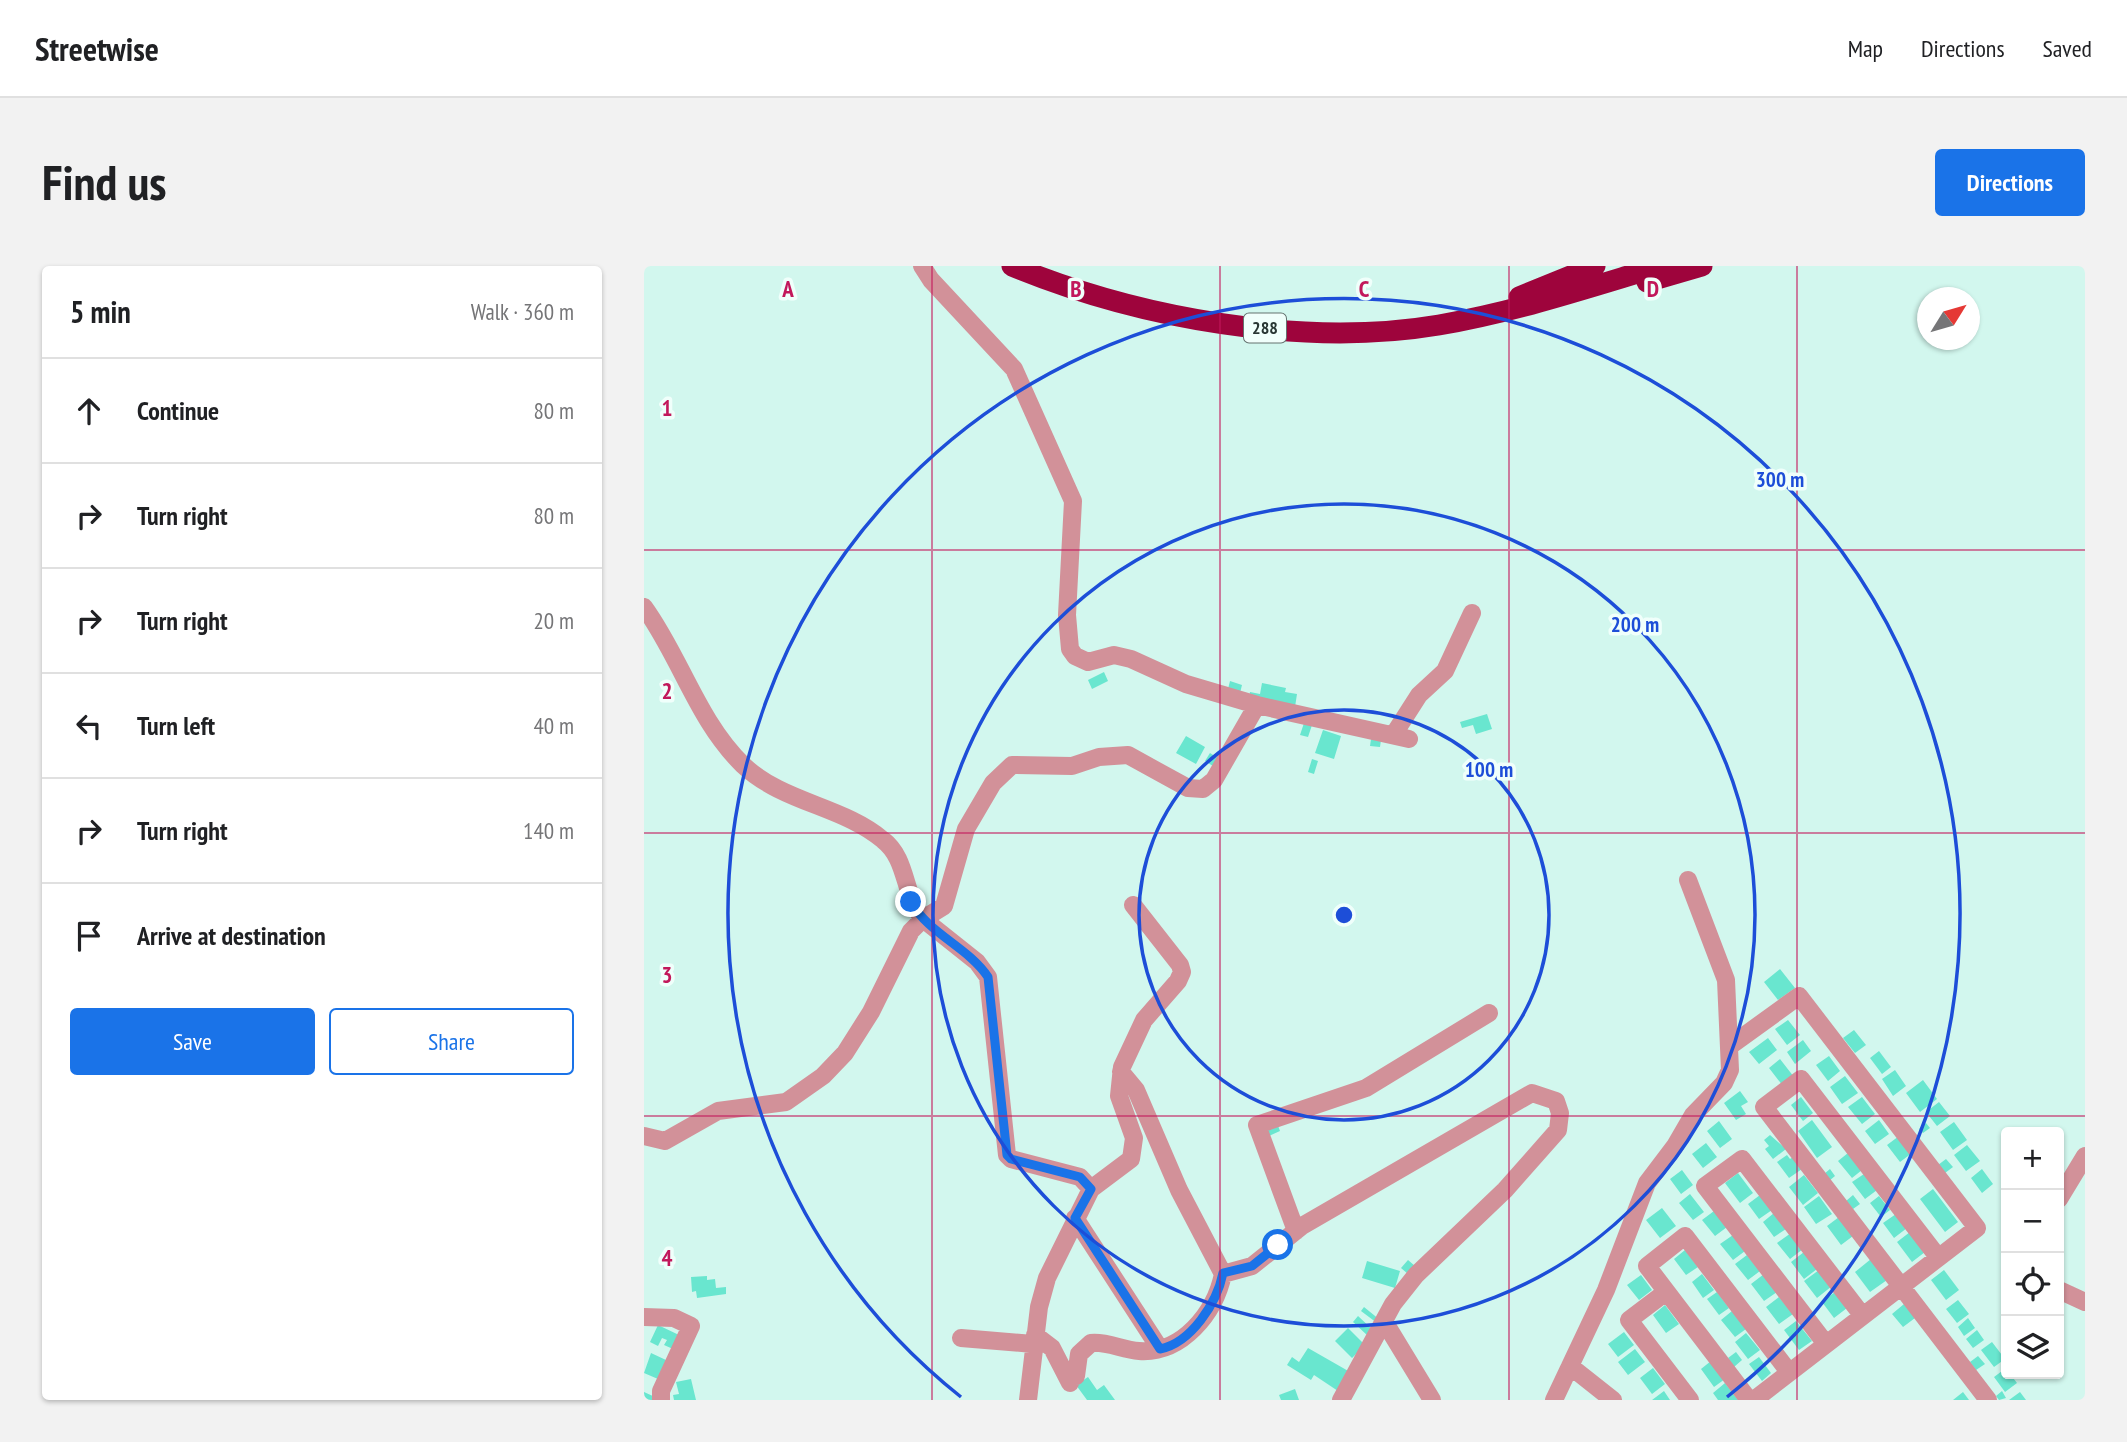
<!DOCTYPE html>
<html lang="en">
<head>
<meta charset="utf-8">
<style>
	body { margin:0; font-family:"PT Sans Narrow",sans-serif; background:#f2f2f2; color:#202124 }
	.controls { position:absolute; right:21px; bottom:21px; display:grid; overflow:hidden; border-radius:7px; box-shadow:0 2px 5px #0004 }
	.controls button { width:63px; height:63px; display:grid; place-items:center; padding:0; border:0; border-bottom:2px solid #e0e0e0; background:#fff; color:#202124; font:35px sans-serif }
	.compass { position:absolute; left:1273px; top:21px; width:63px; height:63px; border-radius:50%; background:#fff; box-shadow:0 2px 5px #0004; rotate:53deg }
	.stop { position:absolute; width:21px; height:21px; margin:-16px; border:5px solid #1a73e8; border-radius:50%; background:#fff }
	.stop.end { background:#1a73e8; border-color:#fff; box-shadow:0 2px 7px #0008 }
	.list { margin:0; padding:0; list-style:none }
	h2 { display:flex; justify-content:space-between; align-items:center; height:91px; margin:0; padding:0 28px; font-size:30px }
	h2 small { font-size:23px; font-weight:400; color:#757577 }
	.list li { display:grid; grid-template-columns:46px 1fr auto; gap:21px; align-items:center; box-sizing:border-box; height:105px; padding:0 28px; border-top:2px solid #e0e0e0 }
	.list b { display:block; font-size:26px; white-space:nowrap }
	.list em { font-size:23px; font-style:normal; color:#757577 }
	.actions { display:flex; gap:14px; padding:21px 28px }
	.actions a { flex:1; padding:16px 0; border:2px solid #1a73e8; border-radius:7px; text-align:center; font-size:24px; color:#1a73e8 }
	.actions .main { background:#1a73e8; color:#fff }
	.icon { flex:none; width:38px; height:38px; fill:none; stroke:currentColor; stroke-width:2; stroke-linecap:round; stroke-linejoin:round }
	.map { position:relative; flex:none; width:1441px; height:1134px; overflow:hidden; border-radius:7px }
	header { display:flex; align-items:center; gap:42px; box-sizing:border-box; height:98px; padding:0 35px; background:#fff; border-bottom:2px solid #e0e0e0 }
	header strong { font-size:33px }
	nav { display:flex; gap:38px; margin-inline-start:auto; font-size:24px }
	.intro { display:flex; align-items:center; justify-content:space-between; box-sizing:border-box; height:168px; padding:0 42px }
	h1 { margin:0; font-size:49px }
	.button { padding:18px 32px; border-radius:7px; background:#1a73e8; color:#fff; font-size:24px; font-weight:700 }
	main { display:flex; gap:42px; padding:0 42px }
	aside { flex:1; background:#fff; border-radius:7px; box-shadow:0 2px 5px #0004 }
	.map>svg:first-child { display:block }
	.building { fill:#69e6cf }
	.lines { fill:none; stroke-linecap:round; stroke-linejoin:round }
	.minor { stroke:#d29199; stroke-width:18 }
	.highway { stroke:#9e043c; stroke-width:21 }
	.route { stroke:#1a73e8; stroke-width:9 }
	.grid { fill:none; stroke:#c2185b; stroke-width:2; stroke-opacity:0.55 }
	.ring { fill:none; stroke:#1d4ed8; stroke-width:3.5 }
	.labels { text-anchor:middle; stroke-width:7; stroke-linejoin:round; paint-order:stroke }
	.shield { fill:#f0fffb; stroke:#64726f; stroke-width:2 }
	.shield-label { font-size:18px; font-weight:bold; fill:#283633 }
	.grid-label { font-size:23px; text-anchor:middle; font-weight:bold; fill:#c2185b; stroke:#f0fffb; stroke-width:7; stroke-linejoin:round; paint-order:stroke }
	.centre { fill:#1d4ed8; stroke:#f0fffb; stroke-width:3.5 }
	.ring-label { font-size:21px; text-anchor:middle; font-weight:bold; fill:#1d4ed8; stroke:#f0fffb; stroke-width:7; stroke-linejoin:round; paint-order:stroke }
</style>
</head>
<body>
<header>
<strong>Streetwise</strong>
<nav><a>Map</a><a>Directions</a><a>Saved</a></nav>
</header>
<div class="intro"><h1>Find us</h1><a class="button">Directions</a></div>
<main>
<aside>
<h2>5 min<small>Walk · 360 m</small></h2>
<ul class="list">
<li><svg class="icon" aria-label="ahead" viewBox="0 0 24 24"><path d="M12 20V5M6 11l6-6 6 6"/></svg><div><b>Continue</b></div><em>80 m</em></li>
<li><svg class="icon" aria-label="right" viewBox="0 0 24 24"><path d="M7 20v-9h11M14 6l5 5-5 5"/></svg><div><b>Turn right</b></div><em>80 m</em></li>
<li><svg class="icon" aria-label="right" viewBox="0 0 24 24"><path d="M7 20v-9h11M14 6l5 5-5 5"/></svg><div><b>Turn right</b></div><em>20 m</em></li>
<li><svg class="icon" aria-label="left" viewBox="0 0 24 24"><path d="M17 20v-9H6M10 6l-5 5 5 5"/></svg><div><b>Turn left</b></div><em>40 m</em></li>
<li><svg class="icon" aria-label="right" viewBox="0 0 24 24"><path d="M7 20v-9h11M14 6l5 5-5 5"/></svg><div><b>Turn right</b></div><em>140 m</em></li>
<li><svg class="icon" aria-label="arrive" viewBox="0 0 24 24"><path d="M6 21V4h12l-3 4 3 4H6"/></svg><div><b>Arrive at destination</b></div></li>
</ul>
<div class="actions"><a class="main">Save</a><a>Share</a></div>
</aside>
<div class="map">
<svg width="1441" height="1134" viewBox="0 0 1441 1134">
	<rect width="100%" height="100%" fill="#d2f7ee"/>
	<!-- building -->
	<path class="building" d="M460,406L464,415L448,423L444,414Z
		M586,415L598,419L596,427L584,423Z
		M618,417L642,422L641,426L653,428L651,441L605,432L606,426L616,428Z
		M843,448L848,463L832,468L829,459L818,462L816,456Z
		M660,457L668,459L664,471L656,469Z
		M679,464L697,470L690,493L671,487Z
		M542,470L561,481L552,498L532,487Z
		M727,473L737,474L736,481L726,480Z
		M566,487L577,494L572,502L561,495Z
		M668,493L674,495L670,508L664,506Z
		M1136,703L1151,722L1134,734L1120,716Z
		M1144,754L1156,769L1143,779L1131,763Z
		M1210,764L1222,779L1211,787L1199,772Z
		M1124,772L1133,784L1115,798L1105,786Z
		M1159,774L1167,785L1151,798L1143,786Z
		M1235,785L1247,801L1238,808L1226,792Z
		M1185,790L1196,805L1184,815L1172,799Z
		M1136,793L1150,811L1139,820L1125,802Z
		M1251,804L1262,820L1249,830L1238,813Z
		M1201,810L1214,827L1198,838L1186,821Z
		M1279,814L1293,833L1276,846L1262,827Z
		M1096,825L1104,836L1097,840L1102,848L1092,854L1080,837Z
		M1157,831L1169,847L1159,855L1147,839Z
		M1218,831L1231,848L1218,858L1204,841Z
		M1295,836L1306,850L1293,860L1282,846Z
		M1168,854L1188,881L1173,892L1154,865Z
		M1235,854L1245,868L1231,878L1221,865Z
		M1075,855L1088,873L1076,882L1063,865Z
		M1310,856L1323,874L1309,884L1296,866Z
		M633,857L636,865L625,870L621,861Z
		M1282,857L1286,862L1279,867L1275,863Z
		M1126,869L1142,883L1129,893L1121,883L1125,880L1120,874Z
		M1255,870L1268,887L1256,896L1243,879Z
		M1062,877L1073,891L1059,902L1048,888Z
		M1323,879L1336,895L1322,905L1310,889Z
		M1204,887L1218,904L1208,912L1194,895Z
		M1143,889L1146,893L1149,891L1158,903L1145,912L1133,896Z
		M1302,893L1309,901L1301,907L1294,899Z
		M1186,903L1191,910L1185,915L1180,908Z
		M1338,903L1349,918L1338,927L1327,912Z
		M1038,904L1049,919L1037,928L1026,913Z
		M1094,907L1109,927L1096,937L1081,917Z
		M1220,908L1233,924L1221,933L1208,916Z
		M1160,909L1174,927L1159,939L1145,921Z
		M1289,923L1314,956L1301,966L1276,933Z
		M1046,928L1060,946L1049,954L1035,937Z
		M1116,929L1128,944L1115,953L1104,938Z
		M1209,929L1216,938L1209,943L1202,935Z
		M1175,930L1188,948L1172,958L1160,941Z
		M1235,930L1246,944L1237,951L1226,937Z
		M1018,942L1032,960L1016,972L1002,954Z
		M1070,945L1083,961L1071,970L1058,954Z
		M1130,947L1142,963L1130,971L1119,956Z
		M1252,948L1263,962L1250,972L1239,957Z
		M1195,951L1209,970L1197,979L1183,960Z
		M1266,966L1281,986L1268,996L1253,976Z
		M1147,967L1159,983L1146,993L1133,977Z
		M1089,969L1101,985L1089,994L1076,978Z
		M1041,984L1054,1001L1042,1009L1030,993Z
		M1160,986L1173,1003L1160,1013L1147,996Z
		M1103,989L1116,1005L1104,1014L1091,998Z
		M1227,993L1243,1014L1226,1026L1211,1006Z
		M764,994L771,1000L764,1008L757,1002Z
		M723,995L756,1005L751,1022L718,1012Z
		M1175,1004L1188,1020L1173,1032L1160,1015Z
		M1300,1004L1315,1024L1302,1034L1287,1014Z
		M1058,1008L1070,1024L1059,1032L1048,1016Z
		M1120,1008L1133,1026L1120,1035L1107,1018Z
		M997,1009L1008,1024L995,1034L983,1019Z
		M63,1010V1014L71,1013L72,1022L82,1021V1028L53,1032L52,1025L48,1026L47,1011Z
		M1073,1026L1085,1042L1075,1049L1063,1033Z
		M1191,1026L1203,1042L1190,1052L1178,1036Z
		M1135,1031L1149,1048L1135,1058L1122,1041Z
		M1314,1034L1325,1048L1313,1057L1302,1043Z
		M1260,1038L1271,1052L1259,1061L1248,1048Z
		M1021,1039L1035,1058L1022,1067L1009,1049Z
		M720,1041L736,1054L733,1057L717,1045Z
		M1088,1045L1102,1063L1091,1071L1077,1054Z
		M714,1050L729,1064L724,1070L709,1056Z
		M1324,1052L1331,1062L1320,1070L1314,1061Z
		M1152,1055L1168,1075L1155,1084L1140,1064Z
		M14,1059L35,1069L29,1083L20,1079L23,1074L18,1072L14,1080L6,1076Z
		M704,1062L721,1079L708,1092L691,1075Z
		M1333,1064L1340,1074L1329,1082L1322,1073Z
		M980,1066L990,1079L974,1091L964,1078Z
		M1102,1067L1116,1084L1104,1093L1091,1076Z
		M1348,1076L1361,1093L1350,1101L1337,1084Z
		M664,1082L706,1106L694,1125L670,1109L667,1114L643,1099L648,1091L655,1096Z
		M991,1083L1001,1096L984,1109L974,1096Z
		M1092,1086L1098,1094L1090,1101L1084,1092Z
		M7,1087L22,1094L14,1113L0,1107Z
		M1334,1090L1341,1098L1332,1104L1326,1096Z
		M1115,1091L1127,1107L1118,1115L1105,1098Z
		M1067,1095L1081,1113L1070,1121L1057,1103Z
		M1009,1102L1021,1118L1008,1128L996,1112Z
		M1362,1102V1108H1366L1373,1117L1361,1126L1350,1111Z
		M444,1111L453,1124L460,1119L471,1134H443L432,1119Z
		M47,1113L52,1134H30L29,1129L35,1128L32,1116Z
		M1081,1117L1094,1134H1074L1069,1127Z
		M651,1123L655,1134H637L635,1129Z
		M1020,1125L1026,1134H1008Z
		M1358,1125L1362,1132L1355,1134L1352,1130Z
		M0,1126L11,1131V1134H0Z
		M1319,1126L1325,1134H1309Z
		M1376,1126L1382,1134H1365Z"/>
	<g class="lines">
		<!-- minor -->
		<path class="minor" d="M278,0L287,14L370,103L429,235L423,349L426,383L431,390L444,396L470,389L487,393L542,418L613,439L765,473
			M0,341C37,392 53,454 99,499C139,537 199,540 239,574C264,593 259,629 279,653L267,665L227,746L201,787L179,810L142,836L74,845L21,875L0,870
			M750,468L775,429L801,405L828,347
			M1086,780L1155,730L1333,962L1110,1134
			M477,806L492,824L535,924L579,1008
			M447,923L436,911L367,893L363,889L344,711L333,696L279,653L300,640L322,563L349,517L368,499L428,500L455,491L484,489L544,522L559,523L570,514L613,439
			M1415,933L1441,890
			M431,952L516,1083
			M652,965L613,859L722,822L845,747
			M1294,991L1157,813L1120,841L1344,1134
			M1415,1024L1441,1036
			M1022,1026L985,1054L1046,1134
			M0,1051L30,1052L47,1060L17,1125V1134
			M740,1055L788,1134
			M391,1069L408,1082L426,1117
			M317,1072L389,1078
			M1182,1078L1061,920L1098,893L1218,1049
			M926,1100L969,1134
			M432,1110L435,1088L447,1077C462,1075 479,1084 495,1085C538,1088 571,1047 579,1008L608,1000L658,960L888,827L912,835L916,847L914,864L861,924L772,1009L749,1038L697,1134
			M384,1134L395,1041L403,1012L447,923L487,893L490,872L475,830L478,801L500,754L534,715L538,706L536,699L489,639
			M910,1134L962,1024L1003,917L1031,880L1049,849L1080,817L1086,804L1082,714L1044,614
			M1105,1134L1003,1000L1041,970L1145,1106"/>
		<!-- highway -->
		<path class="highway" d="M368,0C494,52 659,82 795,59C871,46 943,22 1017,0
			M1003,16L1058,0
			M875,31L951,0"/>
	</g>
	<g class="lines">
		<!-- route -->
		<path class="route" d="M267,636C285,668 324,681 344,711L363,889L367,893L436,911L447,923L431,952L516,1083C547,1077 573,1037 579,1007L608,1000L634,979"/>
	</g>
	<!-- grid -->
	<path class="grid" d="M288,0V1134M576,0V1134M865,0V1134M1153,0V1134M0,284H1441M0,567H1441M0,850H1441"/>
	<!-- distance rings -->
	<g class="ring">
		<circle cx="700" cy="649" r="205"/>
		<circle cx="700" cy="649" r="411"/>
		<path d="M317 1131A616 616 0 1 1 1083 1131"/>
	</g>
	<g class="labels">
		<!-- shield labels -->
		<rect class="shield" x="600" y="47.5" width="42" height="29" rx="5"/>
		<g class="shield-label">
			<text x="621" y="68">288</text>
		</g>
	</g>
	<g class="grid-label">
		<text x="144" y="31">A</text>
		<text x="432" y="31">B</text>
		<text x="720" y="31">C</text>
		<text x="1009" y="31">D</text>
		<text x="23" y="150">1</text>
		<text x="23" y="433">2</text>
		<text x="23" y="717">3</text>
		<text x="23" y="1000">4</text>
	</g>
	<circle cx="700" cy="649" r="10" class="centre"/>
	<g class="ring-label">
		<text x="1136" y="221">300 m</text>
		<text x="991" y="366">200 m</text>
		<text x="845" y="511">100 m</text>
	</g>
</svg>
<div class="controls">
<button>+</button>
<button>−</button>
<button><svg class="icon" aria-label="locate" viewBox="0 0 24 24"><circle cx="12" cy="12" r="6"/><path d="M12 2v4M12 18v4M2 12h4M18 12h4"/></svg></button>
<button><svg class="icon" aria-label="layers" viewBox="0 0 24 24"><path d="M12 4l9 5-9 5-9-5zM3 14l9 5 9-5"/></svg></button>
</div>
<svg class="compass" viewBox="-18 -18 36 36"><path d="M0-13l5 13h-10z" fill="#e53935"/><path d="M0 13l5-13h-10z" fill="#757577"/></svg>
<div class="stop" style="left:634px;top:979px"></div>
<div class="stop end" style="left:267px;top:636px"></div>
</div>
</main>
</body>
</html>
